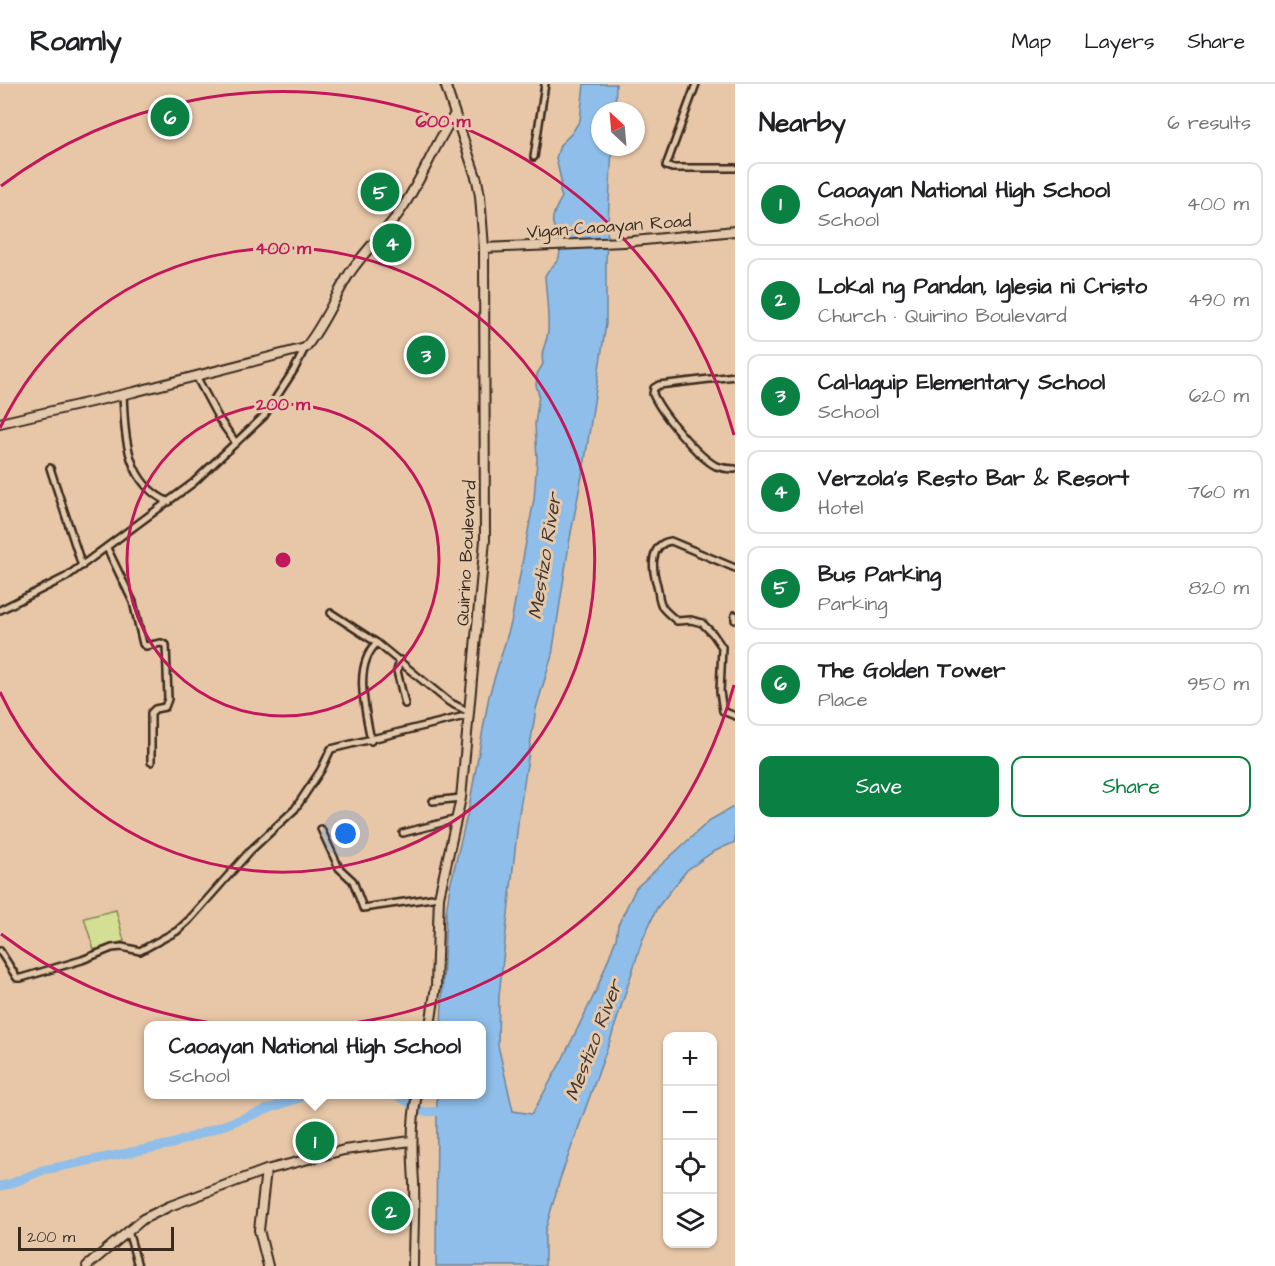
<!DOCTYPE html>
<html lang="en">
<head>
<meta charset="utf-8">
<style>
	body { margin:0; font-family:"Architects Daughter",sans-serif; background:#f2f2f2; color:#202124 }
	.controls { position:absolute; right:18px; bottom:18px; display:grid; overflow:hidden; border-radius:12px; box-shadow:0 2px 4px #0004 }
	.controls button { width:54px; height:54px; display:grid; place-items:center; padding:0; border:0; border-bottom:2px solid #e0e0e0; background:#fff; color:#202124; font:30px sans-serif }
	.compass { position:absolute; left:591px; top:18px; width:54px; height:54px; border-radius:50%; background:#fff; box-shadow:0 2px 4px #0004; rotate:334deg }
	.scale { position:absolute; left:18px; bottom:15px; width:156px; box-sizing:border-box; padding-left:6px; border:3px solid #3b2a1e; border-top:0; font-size:16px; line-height:21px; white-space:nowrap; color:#3b2a1e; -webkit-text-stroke:4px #e4c9ac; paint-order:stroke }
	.you { position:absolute; left:346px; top:750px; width:21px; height:21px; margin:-15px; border:4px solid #fff; border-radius:50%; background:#1a73e8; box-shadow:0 0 0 9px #1a73e833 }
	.badge { display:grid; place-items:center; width:39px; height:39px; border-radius:50%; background:#0b8043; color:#fff; font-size:20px; font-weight:700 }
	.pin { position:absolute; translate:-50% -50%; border:3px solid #fff; box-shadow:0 2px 6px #0006 }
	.popup { position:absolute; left:144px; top:937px; width:342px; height:78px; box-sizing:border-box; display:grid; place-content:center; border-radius:12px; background:#fff; filter:drop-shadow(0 2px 4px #0005); font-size:20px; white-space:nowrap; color:#757577 }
	.popup b { font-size:22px; color:#202124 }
	.popup::after { content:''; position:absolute; left:50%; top:100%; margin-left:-12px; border:12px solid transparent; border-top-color:#fff }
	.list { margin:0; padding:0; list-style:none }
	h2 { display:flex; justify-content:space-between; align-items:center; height:78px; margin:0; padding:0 24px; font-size:26px }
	h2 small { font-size:20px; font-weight:400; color:#757577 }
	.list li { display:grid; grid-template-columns:39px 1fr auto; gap:18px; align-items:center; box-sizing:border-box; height:84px; margin:0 12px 12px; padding:0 12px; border:2px solid #e0e0e0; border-radius:12px }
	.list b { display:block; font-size:22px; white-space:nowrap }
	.list p { margin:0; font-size:20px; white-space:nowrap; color:#757577 }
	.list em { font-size:20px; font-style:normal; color:#757577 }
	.actions { display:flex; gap:12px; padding:18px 24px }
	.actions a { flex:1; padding:14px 0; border:2px solid #0b8043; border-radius:12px; text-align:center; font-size:21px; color:#0b8043 }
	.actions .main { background:#0b8043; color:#fff }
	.icon { flex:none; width:33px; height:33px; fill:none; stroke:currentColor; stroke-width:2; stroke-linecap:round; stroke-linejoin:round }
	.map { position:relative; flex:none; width:735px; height:1182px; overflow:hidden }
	header { display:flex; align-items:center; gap:36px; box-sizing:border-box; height:84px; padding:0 30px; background:#fff; border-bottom:2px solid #e0e0e0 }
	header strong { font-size:28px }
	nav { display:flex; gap:33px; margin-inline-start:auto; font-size:21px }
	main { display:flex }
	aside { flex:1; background:#fff }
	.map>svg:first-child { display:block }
	.green { fill:#d3df92; stroke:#878458; stroke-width:1.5 }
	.water { fill:#8ebee9; stroke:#6d8398; stroke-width:1.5 }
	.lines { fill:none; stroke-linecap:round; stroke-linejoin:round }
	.river { stroke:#8ebee9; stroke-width:9 }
	.street-casing { stroke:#3b2a1e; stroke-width:10 }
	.secondary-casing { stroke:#3b2a1e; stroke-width:12 }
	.street { stroke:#e4c9ac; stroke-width:5 }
	.secondary { stroke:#e4c9ac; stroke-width:8 }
	.ring { fill:none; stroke:#c2185b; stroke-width:3 }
	.labels { text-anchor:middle; stroke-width:6; stroke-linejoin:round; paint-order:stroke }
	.street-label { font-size:18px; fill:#3b2a1e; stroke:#e4c9ac }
	.water-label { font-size:20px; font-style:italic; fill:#433932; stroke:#e4c9ac }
	.centre { fill:#c2185b; stroke:#e4c9ac; stroke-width:3 }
	.ring-label { font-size:18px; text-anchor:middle; font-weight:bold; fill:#c2185b; stroke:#e4c9ac; stroke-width:6; stroke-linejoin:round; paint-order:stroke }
</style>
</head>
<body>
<header>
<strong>Roamly</strong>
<nav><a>Map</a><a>Layers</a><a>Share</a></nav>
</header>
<main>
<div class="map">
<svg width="735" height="1182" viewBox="0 0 735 1182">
	<rect width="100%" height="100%" fill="#e8c7a8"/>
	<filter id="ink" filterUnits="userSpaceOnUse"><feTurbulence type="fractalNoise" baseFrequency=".0167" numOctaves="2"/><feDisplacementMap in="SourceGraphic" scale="12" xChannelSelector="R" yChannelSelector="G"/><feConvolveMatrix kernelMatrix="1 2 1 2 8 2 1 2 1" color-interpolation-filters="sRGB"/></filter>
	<g filter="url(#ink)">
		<!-- green -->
		<path class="green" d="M116,826L124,857L94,866L84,834Z"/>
		<!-- water -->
		<path class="water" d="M584,0H616L615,27H600V63H612L606,176V240L585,376L570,454L552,571L536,625L519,730L499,912L498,961L513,1027L532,1030L562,976L596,907L616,855L618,841L636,804L710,736L735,722V758L713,768L687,786L657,824L642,857L612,951L560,1095L545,1147V1182H436L437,1011L482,1010V942L441,941L446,829L450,802L469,723L489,612L511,539L534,415L537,375L535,340L539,311L536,301L537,290L543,280C540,263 547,262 548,247C549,229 546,210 545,192C548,184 556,182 559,173C562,161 556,151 553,140C551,131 558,121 562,113L560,108L561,96L556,74L560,61L572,49L580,36Z"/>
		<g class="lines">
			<!-- river -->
			<path class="river" d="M395,1010L424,1028L447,1027
				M0,1102L10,1100L43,1086L172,1060L310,1010"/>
			<defs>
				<path id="street" d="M696,0L666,82L672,84H735
					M534,73L545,0
					M196,292L219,335L236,359
					M735,292L659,301L654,304L653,310C661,329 698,373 716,382C722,384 729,385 735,385
					M123,310C125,351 125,399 169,418
					M50,384L82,482
					M107,464L133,518L143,560L146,562L161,559L166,561L168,615L165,623L155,625L151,629V678
					M735,484L671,457C649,460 652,485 657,501C659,509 658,516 663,524C667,529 672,533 677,537L691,536L702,539L713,550L722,563L720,608L723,627L735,632
					M0,526L66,493L193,399L264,332L294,286L305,264
					M331,529L377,559L449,618L469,628
					M735,531V536
					M400,576L397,587L405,620
					M371,657C366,626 352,583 377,559
					M433,717L461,714
					M321,745L339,784L353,797L363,824L439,813
					M403,749L457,735
					M0,867L17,894H21L82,876L112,864L122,863L140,867L177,847L189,836L250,767L295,725L321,686L331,665L469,631
					M128,1147L138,1182"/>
				<path id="secondary" d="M484,164L624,158L735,147
					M0,339L134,308L305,264C324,241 334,214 349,190C363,169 381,152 396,133C420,101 433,63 455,30
					M430,942L436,902L439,813L461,714L485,456L484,164L480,112L477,96L445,0
					M266,1086L259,1146L268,1182
					M87,1182L143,1135L170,1122L266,1086L344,1066L411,1057
					M413,1182C413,1154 415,1126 414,1098C412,1068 411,1040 417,1010"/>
			</defs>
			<!-- street casing -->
			<use href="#street" class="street-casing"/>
			<!-- secondary casing -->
			<use href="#secondary" class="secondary-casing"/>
			<!-- street -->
			<use href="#street" class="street"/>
			<!-- secondary -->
			<use href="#secondary" class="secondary"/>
		</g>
	</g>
	<!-- distance rings -->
	<g class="ring">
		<circle cx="283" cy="476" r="156"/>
		<path d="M0 344A312 312 0 1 1 0 608"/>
		<path d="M734 601A468 468 0 0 1 1 850M1 102A468 468 0 0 1 734 351"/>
	</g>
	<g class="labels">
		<!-- street labels -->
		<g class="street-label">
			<text transform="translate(609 142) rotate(-4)" y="6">Vigan-Caoayan Road</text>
			<text transform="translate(466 469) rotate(-87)" y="6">Quirino Boulevard</text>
		</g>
		<!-- water labels -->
		<g class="water-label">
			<text transform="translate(544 472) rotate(-81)" y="7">Mestizo River</text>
			<text transform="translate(593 956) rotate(-69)" y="7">Mestizo River</text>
		</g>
	</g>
	<circle cx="283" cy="476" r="9" class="centre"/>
	<g class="ring-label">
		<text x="443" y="43">600 m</text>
		<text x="283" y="170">400 m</text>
		<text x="283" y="326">200 m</text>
	</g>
</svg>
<div class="controls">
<button>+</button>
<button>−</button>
<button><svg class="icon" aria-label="locate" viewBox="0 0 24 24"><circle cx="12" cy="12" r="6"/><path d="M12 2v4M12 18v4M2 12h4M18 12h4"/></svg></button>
<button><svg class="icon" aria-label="layers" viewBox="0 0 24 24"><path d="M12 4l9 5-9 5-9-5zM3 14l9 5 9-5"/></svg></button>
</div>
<svg class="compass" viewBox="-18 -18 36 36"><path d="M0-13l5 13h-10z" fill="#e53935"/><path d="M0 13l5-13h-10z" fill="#757577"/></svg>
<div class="scale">200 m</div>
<div class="you"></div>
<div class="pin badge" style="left:315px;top:1057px">1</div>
<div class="popup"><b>Caoayan National High School</b>School</div>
<div class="pin badge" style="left:391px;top:1127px">2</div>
<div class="pin badge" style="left:426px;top:271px">3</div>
<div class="pin badge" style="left:392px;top:159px">4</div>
<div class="pin badge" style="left:380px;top:108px">5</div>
<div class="pin badge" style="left:170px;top:33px">6</div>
</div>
<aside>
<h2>Nearby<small>6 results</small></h2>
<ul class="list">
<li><span class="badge">1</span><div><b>Caoayan National High School</b><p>School</p></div><em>400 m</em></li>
<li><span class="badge">2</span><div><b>Lokal ng Pandan, Iglesia ni Cristo</b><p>Church · Quirino Boulevard</p></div><em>490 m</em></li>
<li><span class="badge">3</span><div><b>Cal-laguip Elementary School</b><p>School</p></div><em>620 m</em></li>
<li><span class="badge">4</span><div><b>Verzola's Resto Bar &amp; Resort</b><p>Hotel</p></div><em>760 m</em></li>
<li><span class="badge">5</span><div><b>Bus Parking</b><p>Parking</p></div><em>820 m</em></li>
<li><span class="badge">6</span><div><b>The Golden Tower</b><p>Place</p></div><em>950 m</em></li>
</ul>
<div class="actions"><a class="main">Save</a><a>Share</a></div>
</aside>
</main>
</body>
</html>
